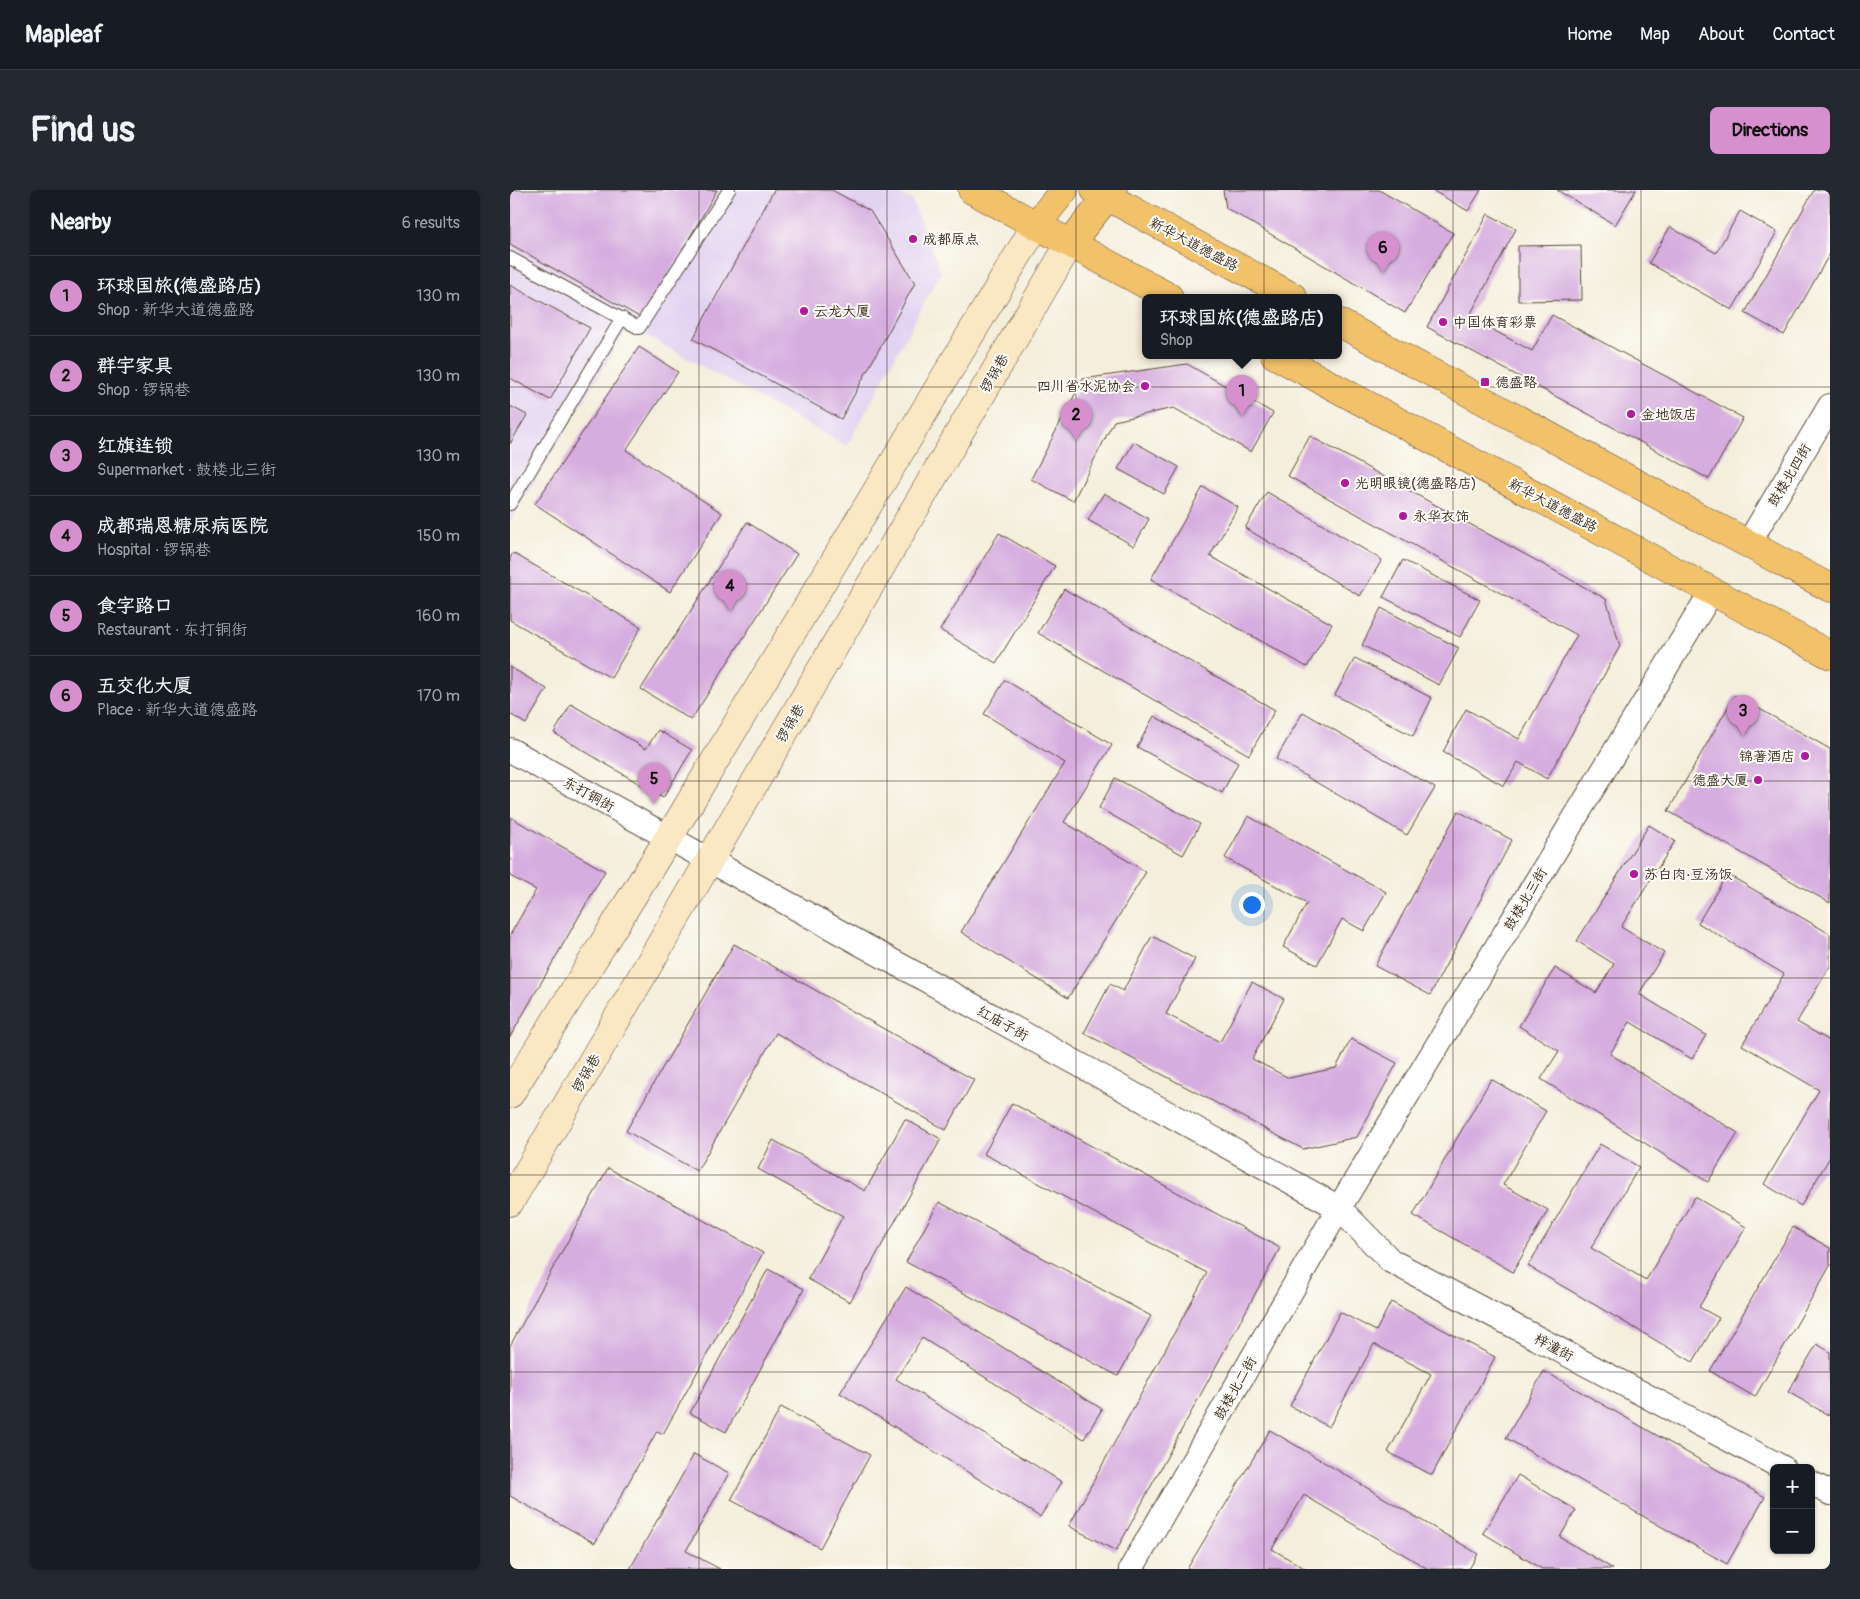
<!DOCTYPE html>
<html lang="en">
<head>
<meta charset="utf-8">
<style>
	body { margin:0; font-family:Pangolin,"LXGW WenKai TC",sans-serif; background:#242831; color:#f1f3f6 }
	.controls { position:absolute; right:15px; bottom:15px; display:grid; overflow:hidden; border-radius:8px; box-shadow:0 1px 4px #0004 }
	.controls button { width:45px; height:45px; display:grid; place-items:center; padding:0; border:0; border-bottom:1px solid #363941; background:#171b24; color:#f1f3f6; font:25px sans-serif }
	.you { position:absolute; left:741px; top:714px; width:18px; height:18px; margin:-12px; border:4px solid #fff; border-radius:50%; background:#1a73e8; box-shadow:0 0 0 8px #1a73e833 }
	.badge { display:grid; place-items:center; width:32px; height:32px; border-radius:50%; background:#d690ce; color:#111; font-size:16px; font-weight:700 }
	.pin { position:absolute; translate:-50% -41px; filter:drop-shadow(0 1px 2px #0008) }
	.pin::after { content:''; position:absolute; top:26px; width:18px; height:15px; background:inherit; clip-path:polygon(0 0,100% 0,50% 100%) }
	.popup { position:absolute; left:632px; top:104px; width:200px; height:65px; box-sizing:border-box; display:grid; place-content:center; border-radius:8px; background:#171b24; filter:drop-shadow(0 1px 4px #0005); font-size:16px; white-space:nowrap; color:#9ea1a6 }
	.popup b { font-size:19px; color:#f1f3f6 }
	.popup::after { content:''; position:absolute; left:50%; top:100%; margin-left:-10px; border:10px solid transparent; border-top-color:#171b24 }
	.list { margin:0; padding:0; list-style:none }
	h2 { display:flex; justify-content:space-between; align-items:center; height:65px; margin:0; padding:0 20px; font-size:21px }
	h2 small { font-size:16px; font-weight:400; color:#9ea1a6 }
	.list li { display:grid; grid-template-columns:32px 1fr auto; gap:15px; align-items:center; box-sizing:border-box; height:80px; padding:0 20px; border-top:1px solid #363941 }
	.list b { display:block; font-size:19px; white-space:nowrap }
	.list p { margin:0; font-size:16px; white-space:nowrap; color:#9ea1a6 }
	.list em { font-size:16px; font-style:normal; color:#9ea1a6 }
	.map { position:relative; flex:none; width:1320px; height:1379px; overflow:hidden; border-radius:8px }
	header { display:flex; align-items:center; gap:30px; box-sizing:border-box; height:70px; padding:0 25px; background:#171b24; border-bottom:1px solid #363941 }
	header strong { font-size:24px }
	nav { display:flex; gap:28px; margin-inline-start:auto; font-size:18px }
	.intro { display:flex; align-items:center; justify-content:space-between; box-sizing:border-box; height:120px; padding:0 30px }
	h1 { margin:0; font-size:35px }
	.button { padding:12px 22px; border-radius:8px; background:#d690ce; color:#111; font-size:18px; font-weight:700 }
	main { display:flex; gap:30px; padding:0 30px }
	aside { flex:1; background:#171b24; border-radius:8px; box-shadow:0 1px 4px #0004 }
	.map>svg:first-child { display:block }
	.built { fill:#e3d3f2 }
	.building { fill:#d6addf }
	.lines { fill:none; stroke-linecap:round; stroke-linejoin:round }
	.service-casing { stroke:#57473a; stroke-width:14 }
	.minor-casing { stroke:#57473a; stroke-width:26 }
	.secondary-casing { stroke:#57473a; stroke-width:29 }
	.primary-casing { stroke:#57473a; stroke-width:29 }
	.service { stroke:#fff; stroke-width:12 }
	.minor { stroke:#fff; stroke-width:24 }
	.secondary { stroke:#fae7c3; stroke-width:28 }
	.primary { stroke:#f2c26a; stroke-width:28 }
	.grid { fill:none; stroke:#3b2a1e; stroke-width:1; stroke-opacity:0.55 }
	.poi-dot { fill:#b5179e; stroke:#fdfcf7; stroke-width:2 }
	.labels { text-anchor:middle; stroke-width:4; stroke-linejoin:round; paint-order:stroke }
	.poi-label { font-size:14px; fill:#3b2a1e; stroke:#fdfcf7; text-anchor:start }
	.street-label { font-size:14px; fill:#3b2a1e; stroke:#fdfcf7 }
</style>
</head>
<body>
<header>
<strong>Mapleaf</strong>
<nav><a>Home</a><a>Map</a><a>About</a><a>Contact</a></nav>
</header>
<div class="intro"><h1>Find us</h1><a class="button">Directions</a></div>
<main>
<aside>
<h2>Nearby<small>6 results</small></h2>
<ul class="list">
<li><span class="badge">1</span><div><b>环球国旅(德盛路店)</b><p>Shop · 新华大道德盛路</p></div><em>130 m</em></li>
<li><span class="badge">2</span><div><b>群宇家具</b><p>Shop · 锣锅巷</p></div><em>130 m</em></li>
<li><span class="badge">3</span><div><b>红旗连锁</b><p>Supermarket · 鼓楼北三街</p></div><em>130 m</em></li>
<li><span class="badge">4</span><div><b>成都瑞恩糖尿病医院</b><p>Hospital · 锣锅巷</p></div><em>150 m</em></li>
<li><span class="badge">5</span><div><b>食字路口</b><p>Restaurant · 东打铜街</p></div><em>160 m</em></li>
<li><span class="badge">6</span><div><b>五交化大厦</b><p>Place · 新华大道德盛路</p></div><em>170 m</em></li>
</ul>
</aside>
<div class="map">
<svg width="1320" height="1379" viewBox="0 0 1320 1379">
	<rect width="100%" height="100%" fill="#fdfcf7"/>
	<filter id="ink" filterUnits="userSpaceOnUse"><feTurbulence type="fractalNoise" baseFrequency=".02" numOctaves="2"/><feDisplacementMap in="SourceGraphic" scale="10" xChannelSelector="R" yChannelSelector="G"/><feConvolveMatrix kernelMatrix="1 2 1 2 8 2 1 2 1" color-interpolation-filters="sRGB"/></filter>
	<filter id="wash" filterUnits="userSpaceOnUse"><feTurbulence type="fractalNoise" baseFrequency=".0096" numOctaves="4" result="noise"/><feDisplacementMap in="SourceGraphic" scale="20" xChannelSelector="R" yChannelSelector="G"/><feGaussianBlur stdDeviation="1.12" result="paint"/><feColorMatrix in="noise" values="0 0 0 0 0 0 0 0 0 0 0 0 0 0 0 0 0 1.4 0 .05"/><feComposite in="paint" operator="in"/></filter>
	<g filter="url(#wash)">
		<rect width="100%" height="100%" fill="#f4eedb"/>
		<!-- built -->
		<path class="built" d="M0,0H383L402,10L431,82L337,256L119,136L0,332Z"/>
		<g id="blocks">
			<!-- building -->
			<path class="building" d="M0,0H207L133,129L0,54Z
				M264,0H322L360,21L405,93L331,229L183,149Z
				M713,0H869L943,43L895,123L716,18Z
				M922,0H971L958,21Z
				M1047,0H1126L1105,35Z
				M1304,0H1320V63L1274,145L1235,123Z
				M1230,21L1267,42L1222,120L1139,73L1160,37L1206,63Z
				M978,24L1006,39L959,127L1022,161L1042,125L1233,228L1199,289L917,137Z
				M1071,55L1072,110L1008,111V56Z
				M0,95L80,138L40,210L0,188Z
				M129,157L168,182L116,260L212,323L160,402L25,314Z
				M677,174L763,223L741,262L664,218L604,231L563,311L521,289L573,189Z
				M0,216L17,225L0,254Z
				M800,246L1096,409L1110,456L1037,589L1008,572L994,596L933,562L956,519L1009,549L1067,445L778,286Z
				M624,252L669,277L654,304L608,279Z
				M693,297L728,317L700,366L822,434L797,477L641,389Z
				M757,302L872,370L850,406L735,338Z
				M594,303L639,329L624,356L578,330Z
				M237,332L287,364L181,530L131,499Z
				M489,343L545,376L486,473L430,440Z
				M3,363L131,437L101,488L0,430V368Z
				M893,370L970,410L950,447L873,407Z
				M554,399L765,520L739,565L528,443Z
				M871,418L949,458L929,495L852,455Z
				M845,468L922,508L903,546L825,505Z
				M0,477L37,499L16,534L0,524Z
				M495,490L602,555L554,632L636,682L558,808L451,742L555,573L474,524Z
				M1225,505L1320,559V713L1158,621Z
				M61,514L136,559L148,540L182,560L153,608L44,543Z
				M793,522L925,598L897,645L766,569Z
				M644,526L728,573L712,603L627,557Z
				M605,588L690,634L673,665L589,618Z
				M948,621L1002,650L920,805L865,776Z
				M738,626L876,702L854,741L832,729L807,775L773,757L797,713L715,668Z
				M0,627L95,681L0,847V745L26,700L0,686Z
				M1139,635L1165,651L1111,737L1154,763L1129,804L1196,845L1182,869L1120,832L1100,864L1228,943L1198,992L1031,889L1049,861L1009,836L1045,778L1086,803L1104,774L1067,751Z
				M1217,684L1320,744V776L1287,832L1320,851V967L1291,1016L1254,994L1309,900L1232,855L1274,784L1188,733Z
				M642,746L685,769L656,824L710,852L742,792L774,809L742,869L779,888L826,878L841,849L887,873L847,947L793,959L574,843L600,794L613,801Z
				M224,754L464,890L436,940L266,843L187,981L116,941Z
				M981,889L1036,921L993,995L1038,1020L1003,1082L903,1025Z
				M502,913L770,1058L606,1361L559,1336L697,1083L474,964Z
				M395,929L431,949L340,1112L298,1089L333,1026L248,979L263,950L355,1001Z
				M1090,954L1129,977L1081,1058L1136,1090L1185,1007L1236,1037L1189,1117L1209,1128L1183,1172L1018,1076Z
				M98,978L253,1063L153,1244L147,1241L85,1353L0,1306V1156Z
				M429,1012L641,1126L608,1186L396,1072Z
				M1283,1037L1320,1058V1076L1245,1207L1200,1181Z
				M258,1079L294,1099L216,1242L180,1223Z
				M396,1097L592,1219L574,1249L412,1148L386,1189L552,1292L530,1327L330,1203Z
				M881,1112L985,1167L922,1285L878,1262L921,1184L864,1154L819,1237L780,1216L830,1122L866,1141Z
				M1307,1154L1320,1162V1226L1278,1202Z
				M1034,1181L1255,1307L1217,1374L996,1248Z
				M271,1217L360,1265L310,1358L221,1310Z
				M760,1240L968,1364L959,1379H918L794,1305L762,1359L796,1379H677Z
				M184,1264L219,1283L176,1361L210,1379H120Z
				M1008,1285L1066,1320L1050,1347L1103,1379H1032L973,1343Z"/>
		</g>
	</g>
	<g filter="url(#ink)">
		<use href="#blocks" fill-opacity="0" stroke="#57473a" stroke-width="1"/>
		<g class="lines">
			<defs>
				<path id="service" d="M0,68L129,138L219,0
					M0,314L112,128"/>
				<path id="minor" d="M1238,354L1320,216
					M0,560L829,1018L881,1071L1273,1278
					M1301,1293L1320,1303
					M621,1379L829,1018L1202,401"/>
				<path id="secondary" d="M0,904L158,649L526,35
					M0,1012L560,53"/>
				<path id="primary" d="M462,0L659,107
					M585,0L783,107
					M526,35L554,0
					M560,53L603,0
					M828,132L1320,398
					M765,165L1320,465"/>
			</defs>
			<!-- service casing -->
			<use href="#service" class="service-casing"/>
			<!-- minor casing -->
			<use href="#minor" class="minor-casing"/>
			<!-- secondary casing -->
			<use href="#secondary" class="secondary-casing"/>
			<!-- primary casing -->
			<use href="#primary" class="primary-casing"/>
			<!-- service -->
			<use href="#service" class="service"/>
			<!-- minor -->
			<use href="#minor" class="minor"/>
			<!-- secondary -->
			<use href="#secondary" class="secondary"/>
			<!-- primary -->
			<use href="#primary" class="primary"/>
		</g>
	</g>
	<!-- grid -->
	<path class="grid" d="M189,0V1379M377,0V1379M566,0V1379M754,0V1379M943,0V1379M1131,0V1379M0,197H1320M0,394H1320M0,591H1320M0,788H1320M0,985H1320M0,1182H1320"/>
	<!-- markers -->
	<g class="poi-dot">
		<circle cx="403" cy="49" r="5"/>
		<circle cx="294" cy="121" r="5"/>
		<circle cx="933" cy="132" r="5"/>
		<rect x="970" y="187" width="10" height="10" rx="2.5"/>
		<circle cx="635" cy="196" r="5"/>
		<circle cx="1121" cy="224" r="5"/>
		<circle cx="835" cy="293" r="5"/>
		<circle cx="893" cy="326" r="5"/>
		<circle cx="1295" cy="566" r="5"/>
		<circle cx="1248" cy="590" r="5"/>
		<circle cx="1124" cy="684" r="5"/>
	</g>
	<g class="labels">
		<!-- poi labels -->
		<g class="poi-label">
			<text x="413" y="54">成都原点</text>
			<text x="304" y="126">云龙大厦</text>
			<text x="943" y="137">中国体育彩票</text>
			<text x="985" y="197">德盛路</text>
			<text x="625" y="201" text-anchor="end">四川省水泥协会</text>
			<text x="1131" y="229">金地饭店</text>
			<text x="845" y="298">光明眼镜(德盛路店)</text>
			<text x="903" y="331">永华衣饰</text>
			<text x="1285" y="571" text-anchor="end">锦著酒店</text>
			<text x="1238" y="595" text-anchor="end">德盛大厦</text>
			<text x="1134" y="689">苏白肉·豆汤饭</text>
		</g>
		<!-- street labels -->
		<g class="street-label">
			<text transform="translate(684 54) rotate(28)" y="5">新华大道德盛路</text>
			<text transform="translate(484 183) rotate(-60)" y="5">锣锅巷</text>
			<text transform="translate(1279 285) rotate(-59)" y="5">鼓楼北四街</text>
			<text transform="translate(1043 315) rotate(28)" y="5">新华大道德盛路</text>
			<text transform="translate(280 533) rotate(-60)" y="5">锣锅巷</text>
			<text transform="translate(79 604) rotate(29)" y="5">东打铜街</text>
			<text transform="translate(1015 709) rotate(-59)" y="5">鼓楼北三街</text>
			<text transform="translate(493 833) rotate(29)" y="5">红庙子街</text>
			<text transform="translate(76 883) rotate(-60)" y="5">锣锅巷</text>
			<text transform="translate(1044 1157) rotate(28)" y="5">梓潼街</text>
			<text transform="translate(725 1198) rotate(-60)" y="5">鼓楼北二街</text>
		</g>
	</g>
</svg>
<div class="controls">
<button>+</button>
<button>−</button>
</div>
<div class="you"></div>
<div class="pin badge" style="left:732px;top:226px">1</div>
<div class="popup"><b>环球国旅(德盛路店)</b>Shop</div>
<div class="pin badge" style="left:566px;top:250px">2</div>
<div class="pin badge" style="left:1233px;top:546px">3</div>
<div class="pin badge" style="left:220px;top:421px">4</div>
<div class="pin badge" style="left:144px;top:614px">5</div>
<div class="pin badge" style="left:873px;top:83px">6</div>
</div>
</main>
</body>
</html>
